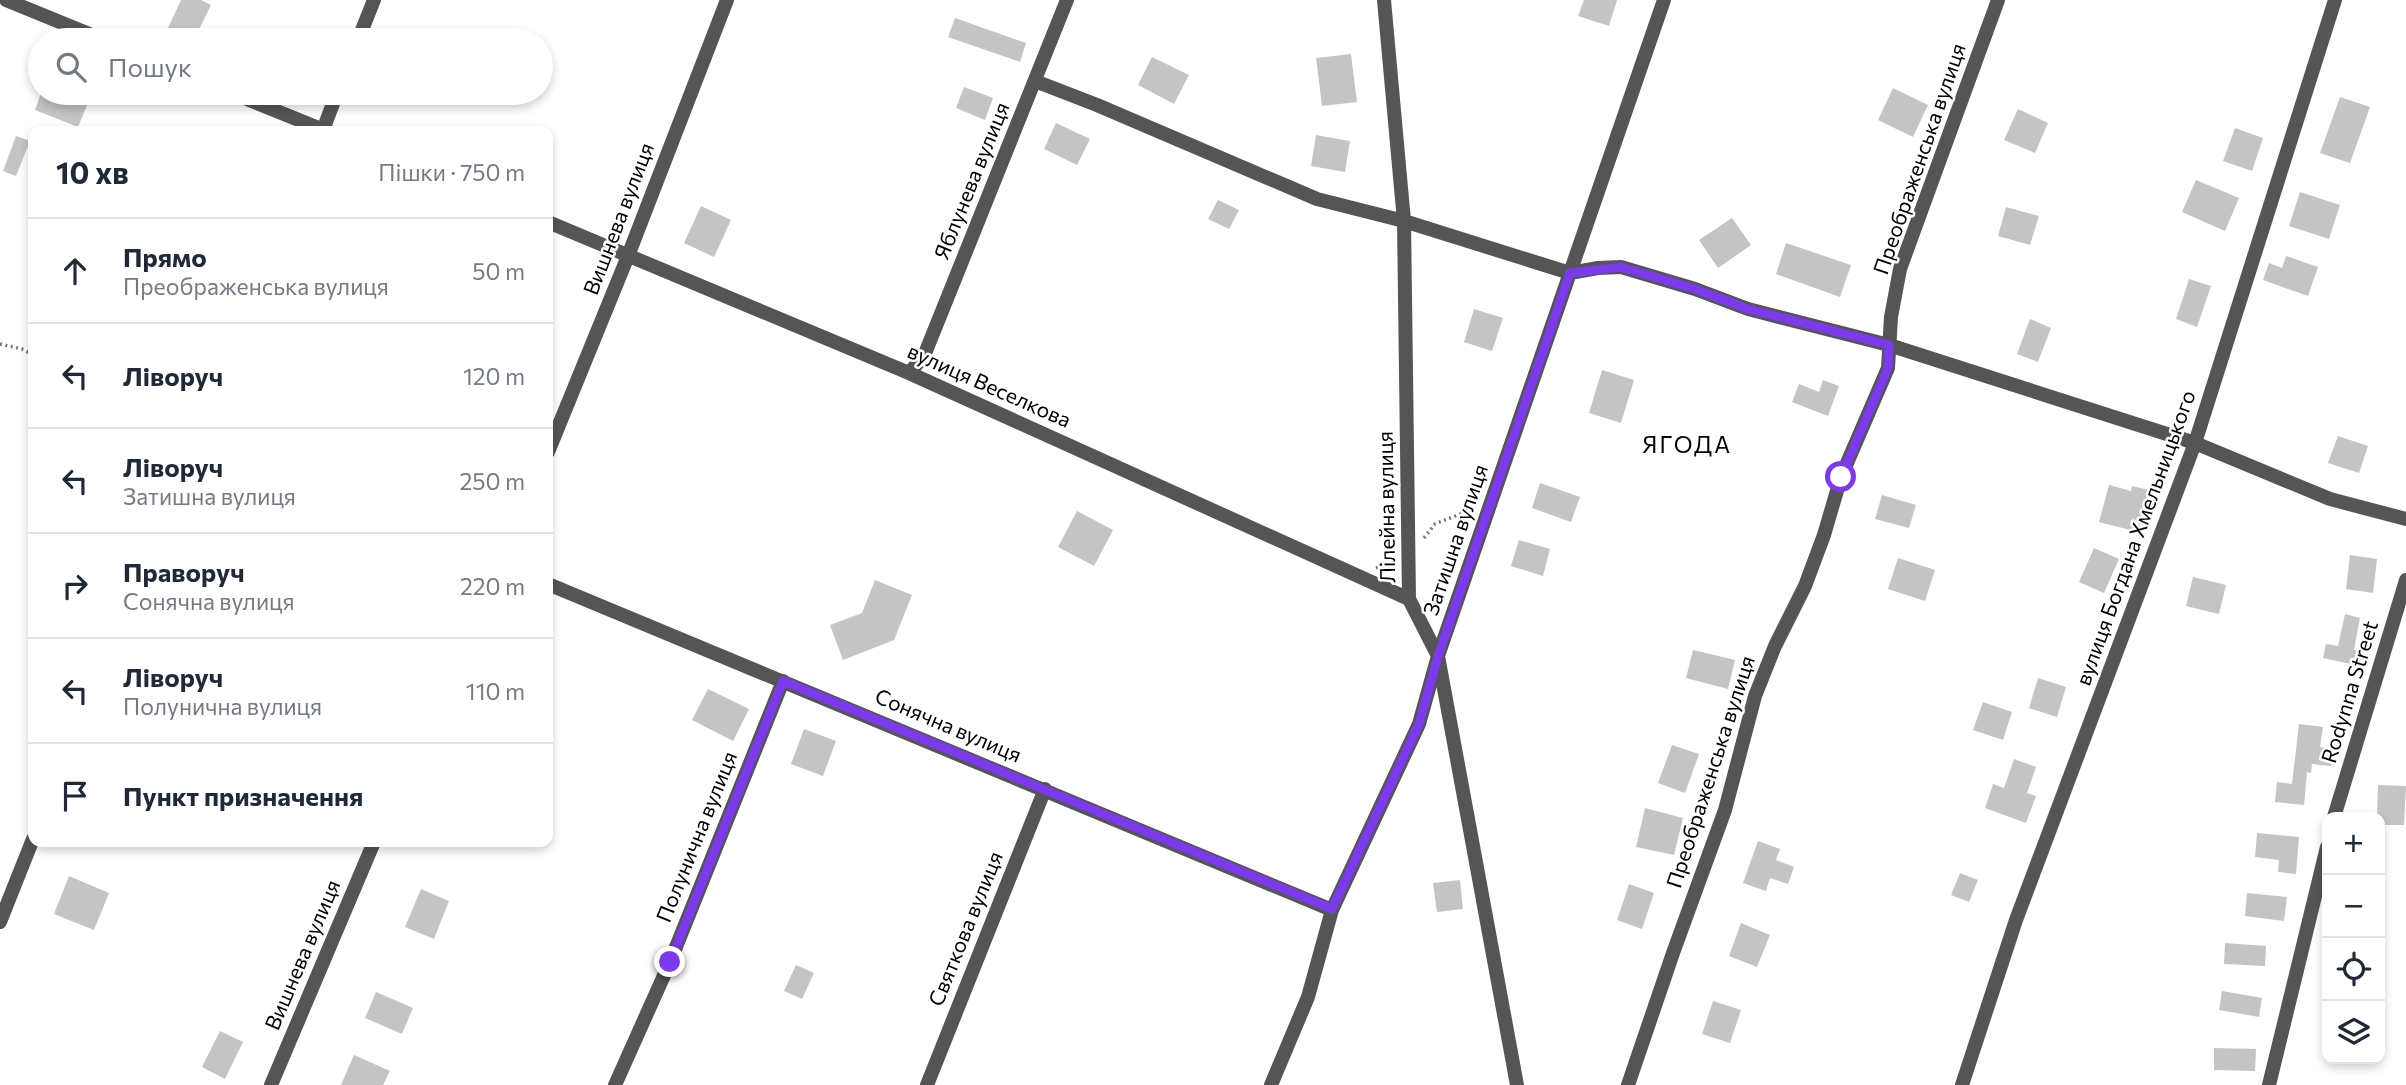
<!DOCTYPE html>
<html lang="uk">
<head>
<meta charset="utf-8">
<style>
	body { margin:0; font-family:Commissioner,sans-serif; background:#f2f2f3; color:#1f2937 }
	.controls { position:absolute; right:21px; bottom:21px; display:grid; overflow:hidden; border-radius:14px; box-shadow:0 4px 10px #0003 }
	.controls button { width:63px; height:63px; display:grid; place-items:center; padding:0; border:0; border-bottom:2px solid #e0e1e3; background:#fff; color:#1f2937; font:35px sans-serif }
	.stop { position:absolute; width:21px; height:21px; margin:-16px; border:5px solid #7c3aed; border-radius:50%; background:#fff }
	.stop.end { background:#7c3aed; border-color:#fff; box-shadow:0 2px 7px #0008 }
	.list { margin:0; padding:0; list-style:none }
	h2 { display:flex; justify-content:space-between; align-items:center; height:91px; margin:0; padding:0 28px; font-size:30px }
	h2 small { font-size:23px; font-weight:400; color:#747a83 }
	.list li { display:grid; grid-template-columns:46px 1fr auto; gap:21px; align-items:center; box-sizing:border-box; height:105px; padding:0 28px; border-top:2px solid #e0e1e3 }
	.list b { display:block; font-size:26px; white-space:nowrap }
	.list p { margin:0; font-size:23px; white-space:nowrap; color:#747a83 }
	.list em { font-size:23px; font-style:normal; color:#747a83 }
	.icon { flex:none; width:38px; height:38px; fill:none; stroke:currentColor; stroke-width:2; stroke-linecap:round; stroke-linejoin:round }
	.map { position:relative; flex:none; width:2406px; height:1085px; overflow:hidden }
	.search { position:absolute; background:#fff; box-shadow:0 4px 10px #0003; left:28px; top:28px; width:525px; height:77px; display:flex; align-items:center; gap:18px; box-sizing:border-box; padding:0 24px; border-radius:38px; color:#747a83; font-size:26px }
	.panel { position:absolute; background:#fff; box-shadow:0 4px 10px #0003; left:28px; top:126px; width:525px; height:721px; border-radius:14px }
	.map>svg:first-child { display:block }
	.building { fill:#c4c4c4 }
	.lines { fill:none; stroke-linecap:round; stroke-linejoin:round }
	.path { stroke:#777; stroke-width:3.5; stroke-dasharray:2 3.5; stroke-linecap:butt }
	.minor { stroke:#555; stroke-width:14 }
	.route { stroke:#7c3aed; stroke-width:9 }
	.labels { text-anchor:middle; stroke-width:5; stroke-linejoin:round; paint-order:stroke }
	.street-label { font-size:21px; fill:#000; stroke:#fff }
	.neighbourhood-label { font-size:23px; letter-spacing:2px; fill:#000; stroke:#fff }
</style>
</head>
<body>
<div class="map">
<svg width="2406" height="1085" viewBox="0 0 2406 1085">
	<rect width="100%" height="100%" fill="#fff"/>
	<!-- building -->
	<path class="building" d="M181,0H201L211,5L194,40H188L167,30Z
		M1584,0H1617L1609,26L1578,16Z
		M955,18L1026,43L1020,62L948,37Z
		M1351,54L1357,102L1322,106L1316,58Z
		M1152,57L1189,75L1174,104L1138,85Z
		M964,87L993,98L985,120L956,108Z
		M1893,88L1928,105L1913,137L1878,120Z
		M41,93H92L78,127L35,110Z
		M2340,97L2370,107L2350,163L2320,153Z
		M2018,109L2048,123L2035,153L2004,140Z
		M1056,123L1090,139L1077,165L1044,149Z
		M2235,128L2263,138L2252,171L2223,161Z
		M1316,135L1350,141L1345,172L1311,166Z
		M16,136L30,141L16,176L3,171Z
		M2196,180L2239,198L2225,231L2182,212Z
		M2300,192L2340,205L2329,239L2289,226Z
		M1218,200L1239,210L1229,229L1208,219Z
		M701,206L731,220L714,257L684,243Z
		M2006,207L2039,216L2030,245L1998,236Z
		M1732,218L1751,245L1718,268L1699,240Z
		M1786,243L1851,265L1840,297L1776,274Z
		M2286,256L2318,267L2308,296L2263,280L2269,263L2282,268Z
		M2189,279L2211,286L2197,327L2176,319Z
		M1474,309L1503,318L1492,351L1464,342Z
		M2030,319L2051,328L2038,362L2017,354Z
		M1602,370L1634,380L1621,423L1589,413Z
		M1823,380L1839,386L1828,416L1792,402L1799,384L1819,392Z
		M2338,436L2368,446L2359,473L2328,463Z
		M1540,483L1580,497L1571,522L1532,508Z
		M2109,485L2131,491L2132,486L2149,490L2138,532L2099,522Z
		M1882,495L1916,505L1909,528L1875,519Z
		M1077,511L1113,530L1094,566L1058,547Z
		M1519,540L1550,549L1543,576L1511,566Z
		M2094,548L2119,559L2104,593L2079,582Z
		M2350,555L2377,559L2373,593L2346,589Z
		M1898,558L1935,570L1925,601L1888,589Z
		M2193,577L2226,585L2219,614L2186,606Z
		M875,580L912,595L894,640L843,660L830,625L862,613Z
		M2345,614L2360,618L2354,650L2363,652L2360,666L2323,658L2326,644L2338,646Z
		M1693,650L1735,660L1728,689L1686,678Z
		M2038,678L2066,687L2057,717L2029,708Z
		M708,689L749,709L733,741L692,720Z
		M1983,702L2012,712L2003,740L1973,730Z
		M2299,724L2323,727L2320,747L2333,749L2331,766L2312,764L2311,773L2307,772L2304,805L2275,802L2277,782L2292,784Z
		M804,729L836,741L823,776L791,764Z
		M1672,745L1699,754L1685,793L1658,783Z
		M2014,759L2036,767L2027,793L2036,796L2026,823L1985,808L1993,784L2004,788Z
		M2378,785L2406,786L2404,825H2380V817H2377Z
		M1645,808L1683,818L1674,855L1636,847Z
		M2257,833L2299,837L2296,874L2278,872L2279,860L2255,857Z
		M1758,841L1780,849L1776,860L1794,867L1788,884L1770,878L1766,891L1743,883Z
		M1960,873L1978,880L1969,902L1951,895Z
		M69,876L109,893L94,930L54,914Z
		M1460,880L1463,909L1437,912L1433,883Z
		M1629,884L1654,893L1642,929L1617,920Z
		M421,889L449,901L434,939L405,927Z
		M2247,893L2287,897L2284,921L2245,916Z
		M1741,923L1770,935L1757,967L1729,956Z
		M2225,943L2266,946L2265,966L2224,964Z
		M796,965L814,973L802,999L784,991Z
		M2222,991L2262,998L2259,1017L2219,1010Z
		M376,992L413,1008L402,1034L365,1018Z
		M1713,1001L1741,1010L1730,1043L1702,1034Z
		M220,1031L243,1042L225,1079L202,1067Z
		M2214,1048L2256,1049L2255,1071L2214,1070Z
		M354,1055L390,1071L383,1085H341Z"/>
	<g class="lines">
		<!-- path -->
		<path class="path" d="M0,344L22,349L33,355
			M1424,538L1435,524L1473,509
			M1376,568L1395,562"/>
		<!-- minor -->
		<path class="minor" d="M6,0L104,40
			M1384,0L1404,221L1409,599L1438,656L1517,1085
			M358,40L374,0
			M1035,81L1097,105L1317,199L1404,221L1570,273L1598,268L1621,267L1695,289L1748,309L1889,345L2195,443L2330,499L2406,519
			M232,93L326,131
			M323,130L337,93
			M548,222L909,373L1409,599
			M909,373L924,356L1067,0
			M548,452L628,256L727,0
			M548,584L1332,910
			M2334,817L2406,580
			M0,922L33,839
			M271,1085L374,842
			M615,1085L670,962L783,681
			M927,1085L1045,789
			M1271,1085L1308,997L1332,910L1419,724L1438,656L1664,0
			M1628,1085L1673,953L1725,810L1755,696L1775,646L1805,586L1824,535L1841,477L1888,368L1891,317L1900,269L1998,0
			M1962,1085L2016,920L2195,443L2335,0
			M2269,1085L2327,847"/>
	</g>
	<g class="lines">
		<!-- route -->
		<path class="route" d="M670,962L783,681L1332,909L1419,724L1438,656L1570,273L1621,267L1695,289L1748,309L1889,345L1888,368L1841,477"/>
	</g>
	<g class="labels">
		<!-- street labels -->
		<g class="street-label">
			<text transform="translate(1920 159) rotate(-71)" y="7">Преображенська вулиця</text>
			<text transform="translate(972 181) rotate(-68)" y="7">Яблунева вулиця</text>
			<text transform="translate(619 219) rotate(-69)" y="7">Вишнева вулиця</text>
			<text transform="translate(989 386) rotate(24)" y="7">вулиця Веселкова</text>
			<text transform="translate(1387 507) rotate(-91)" y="7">Лілейна вулиця</text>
			<text transform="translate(2136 538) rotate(-70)" y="7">вулиця Богдана Хмельницького</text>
			<text transform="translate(1456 540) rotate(-71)" y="7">Затишна вулиця</text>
			<text transform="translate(2350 692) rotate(-73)" y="7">Rodynna Street</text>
			<text transform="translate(948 726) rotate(23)" y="7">Сонячна вулиця</text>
			<text transform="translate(1711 772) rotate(-72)" y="7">Преображенська вулиця</text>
			<text transform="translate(697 837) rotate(-68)" y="7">Полунична вулиця</text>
			<text transform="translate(966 929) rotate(-68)" y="7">Святкова вулиця</text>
			<text transform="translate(303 955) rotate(-67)" y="7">Вишнева вулиця</text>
		</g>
		<!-- neighbourhood labels -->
		<g class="neighbourhood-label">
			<text x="1687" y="453">ЯГОДА</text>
		</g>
	</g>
</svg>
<div class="controls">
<button>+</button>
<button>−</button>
<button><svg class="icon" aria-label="locate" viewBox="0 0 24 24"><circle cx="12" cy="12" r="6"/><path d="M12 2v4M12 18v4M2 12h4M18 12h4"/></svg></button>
<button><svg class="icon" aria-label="layers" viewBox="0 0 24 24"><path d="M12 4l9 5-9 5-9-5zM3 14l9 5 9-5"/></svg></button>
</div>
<div class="stop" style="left:1841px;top:477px"></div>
<div class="stop end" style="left:670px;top:962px"></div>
<div class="search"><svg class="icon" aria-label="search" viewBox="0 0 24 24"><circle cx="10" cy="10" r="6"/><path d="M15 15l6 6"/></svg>Пошук</div>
<section class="panel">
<h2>10 хв<small>Пішки · 750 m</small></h2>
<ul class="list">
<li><svg class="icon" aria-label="ahead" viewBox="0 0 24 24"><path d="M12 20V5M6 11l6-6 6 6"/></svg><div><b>Прямо</b><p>Преображенська вулиця</p></div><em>50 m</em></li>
<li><svg class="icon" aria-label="left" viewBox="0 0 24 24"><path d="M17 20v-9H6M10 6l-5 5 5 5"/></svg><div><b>Ліворуч</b></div><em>120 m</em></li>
<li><svg class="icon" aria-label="left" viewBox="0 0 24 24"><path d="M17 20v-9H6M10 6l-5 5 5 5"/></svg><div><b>Ліворуч</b><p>Затишна вулиця</p></div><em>250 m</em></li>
<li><svg class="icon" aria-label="right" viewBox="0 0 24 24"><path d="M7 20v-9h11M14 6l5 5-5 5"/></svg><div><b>Праворуч</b><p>Сонячна вулиця</p></div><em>220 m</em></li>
<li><svg class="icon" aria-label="left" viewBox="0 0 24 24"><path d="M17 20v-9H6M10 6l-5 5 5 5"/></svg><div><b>Ліворуч</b><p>Полунична вулиця</p></div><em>110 m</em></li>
<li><svg class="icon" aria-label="arrive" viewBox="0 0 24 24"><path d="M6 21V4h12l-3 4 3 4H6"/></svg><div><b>Пункт призначення</b></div></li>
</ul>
</section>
</div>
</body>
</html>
